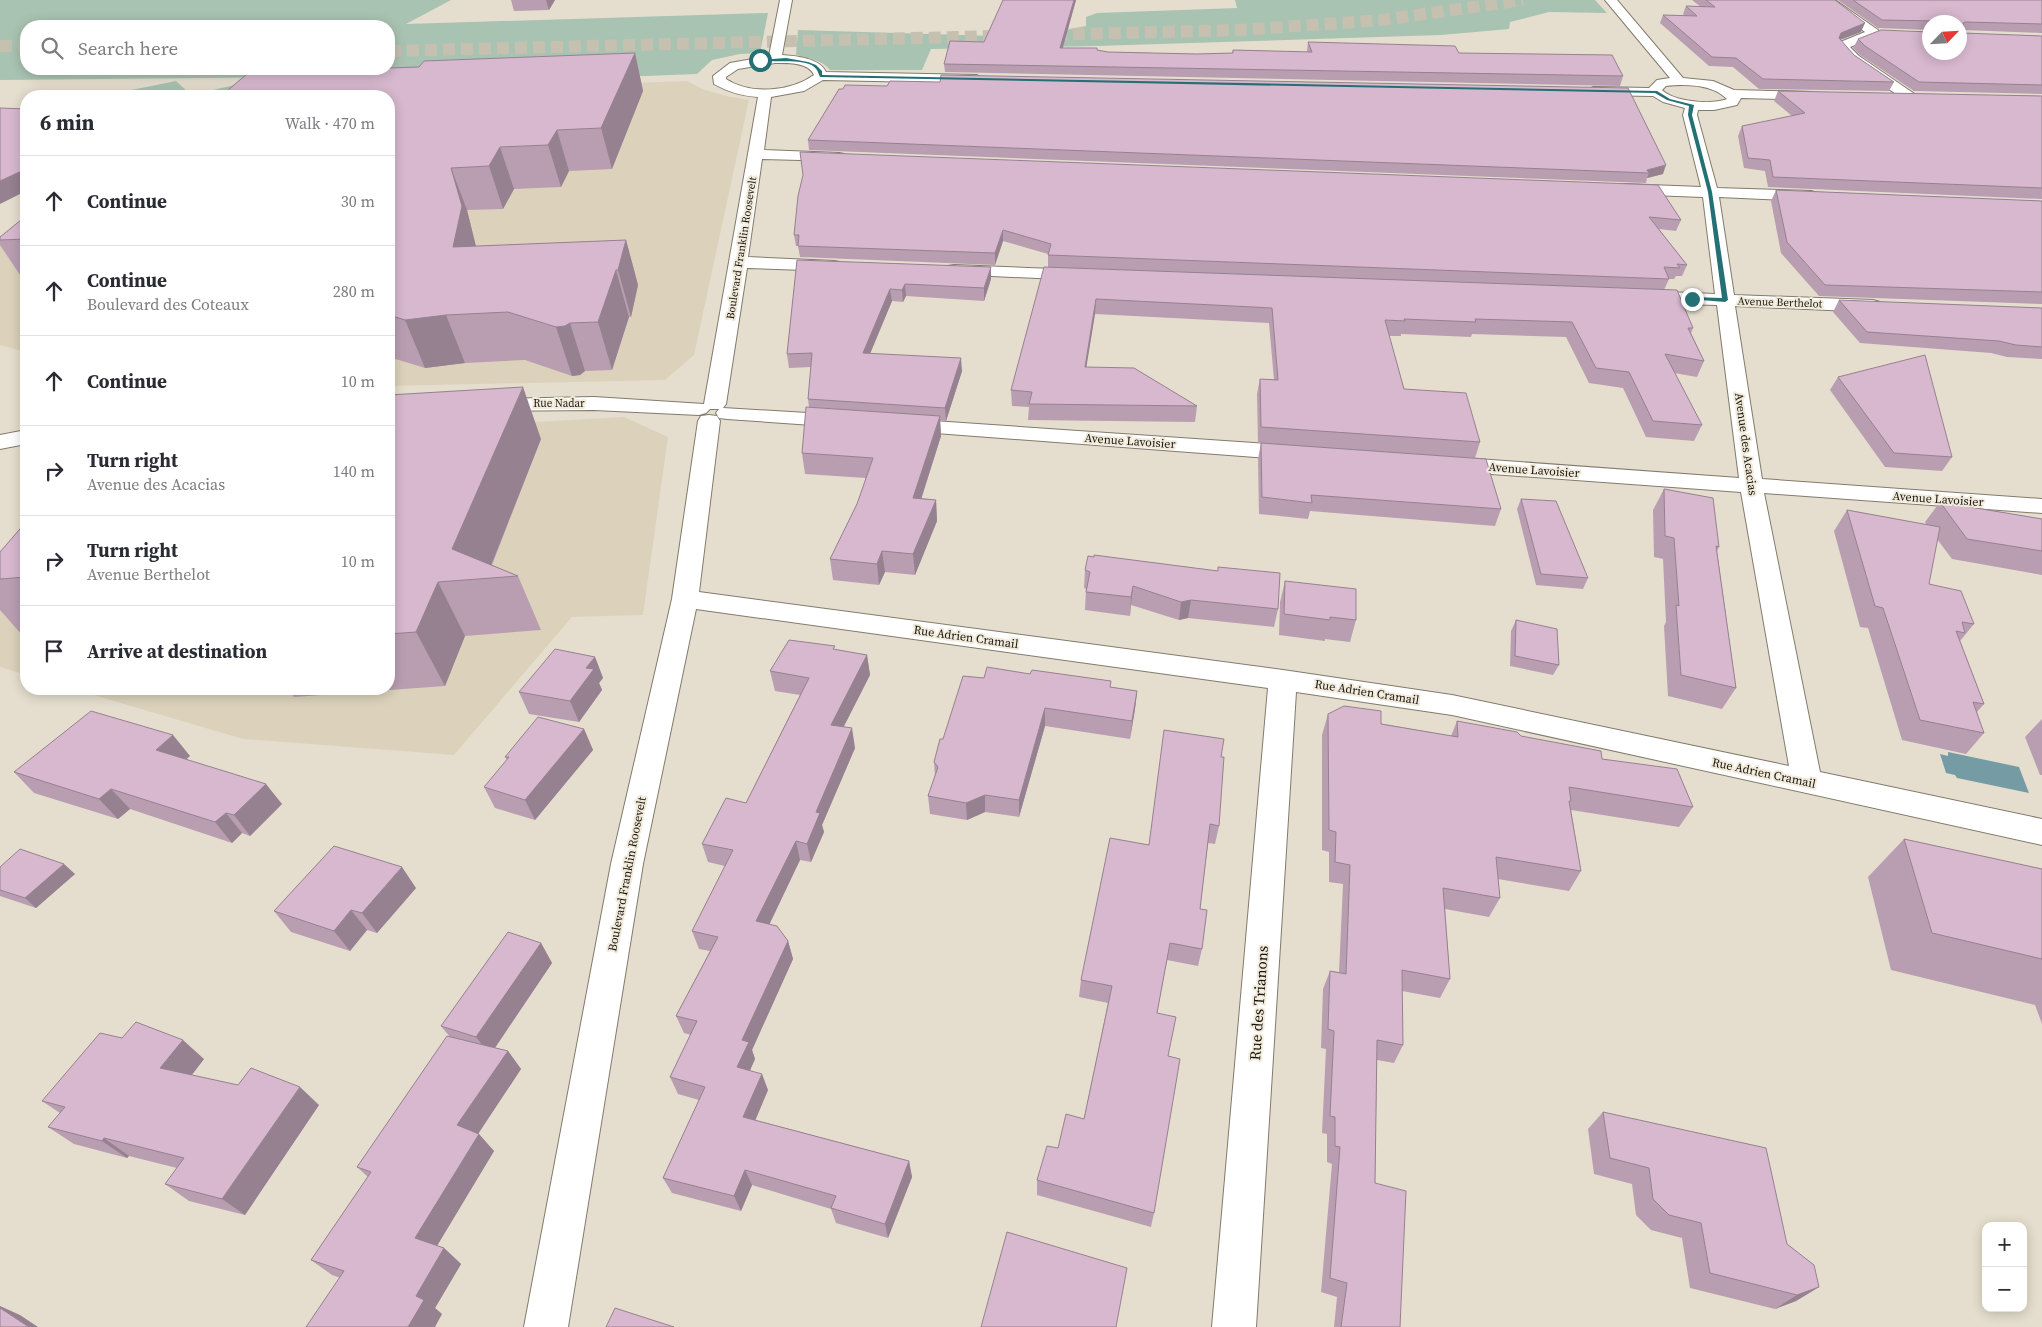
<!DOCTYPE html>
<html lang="en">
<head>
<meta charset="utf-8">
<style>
	body { margin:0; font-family:"Source Serif 4",serif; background:#f2f2f3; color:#2b2b33 }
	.controls { position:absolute; right:15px; bottom:15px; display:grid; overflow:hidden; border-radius:10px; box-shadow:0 2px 12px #0003 }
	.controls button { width:45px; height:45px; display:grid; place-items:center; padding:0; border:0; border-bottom:1px solid #e1e1e2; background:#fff; color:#2b2b33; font:25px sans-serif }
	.compass { position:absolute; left:1922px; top:15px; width:45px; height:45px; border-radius:50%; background:#fff; box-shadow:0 2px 12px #0003; rotate:65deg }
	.stop { position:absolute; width:15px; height:15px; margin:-11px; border:4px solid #257074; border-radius:50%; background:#fff }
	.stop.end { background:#257074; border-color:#fff; box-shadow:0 1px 5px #0008 }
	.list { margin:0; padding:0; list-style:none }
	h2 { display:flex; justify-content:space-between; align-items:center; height:65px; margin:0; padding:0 20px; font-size:21px }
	h2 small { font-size:16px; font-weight:400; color:#7c7c81 }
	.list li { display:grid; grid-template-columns:32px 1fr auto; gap:15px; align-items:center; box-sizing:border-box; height:90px; padding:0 20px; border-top:1px solid #e1e1e2 }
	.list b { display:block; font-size:19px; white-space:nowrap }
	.list p { margin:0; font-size:16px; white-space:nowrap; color:#7c7c81 }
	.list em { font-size:16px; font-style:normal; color:#7c7c81 }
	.icon { flex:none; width:28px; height:28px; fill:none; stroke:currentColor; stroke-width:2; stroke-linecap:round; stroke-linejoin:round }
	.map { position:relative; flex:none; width:2042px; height:1327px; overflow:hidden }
	.search { position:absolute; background:#fff; box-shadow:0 2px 12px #0003; left:20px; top:20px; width:375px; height:55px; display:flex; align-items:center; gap:12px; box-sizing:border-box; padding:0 18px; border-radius:20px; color:#7c7c81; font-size:19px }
	.panel { position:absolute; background:#fff; box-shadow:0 2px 12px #0003; left:20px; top:90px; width:375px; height:605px; border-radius:20px }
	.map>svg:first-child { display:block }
	.built { fill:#dcd2bb }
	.green { fill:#a9c3b2; fill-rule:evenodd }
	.water { fill:#759ca4 }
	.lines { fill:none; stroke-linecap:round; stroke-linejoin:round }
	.motorway-tunnel { stroke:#c6c0b1; stroke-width:12; stroke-dasharray:12 6; stroke-linecap:butt }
	.minor-casing { stroke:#817b6d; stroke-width:2 }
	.minor { fill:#fff; fill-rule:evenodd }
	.wall { fill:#b99eb1 }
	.shaded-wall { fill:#968190 }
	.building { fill:#d7b8ce; stroke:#968190 }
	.route { fill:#257074 }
	.labels { text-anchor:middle; stroke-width:4; stroke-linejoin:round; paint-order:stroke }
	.far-street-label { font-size:11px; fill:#16140f; stroke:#f2ebdb }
	.street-label { font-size:12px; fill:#16140f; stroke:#f2ebdb }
	.near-street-label { font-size:15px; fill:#16140f; stroke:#f2ebdb }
</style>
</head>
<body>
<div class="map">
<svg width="2042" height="1327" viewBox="0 0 2042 1327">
	<rect width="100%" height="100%" fill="#e5dece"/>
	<!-- built -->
	<path class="built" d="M687,81L705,90L726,96L749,100L694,355L665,380L389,386V96H295Z
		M26,226V352L0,345V240Z
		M624,417L668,437L643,615L572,617L454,755L243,739L73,689H389V430Z
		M26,575V675L0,667V607Z"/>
	<!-- green -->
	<path class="green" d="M0,0H451L406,24L768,13L760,53L740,54L712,60L697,74L273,90L297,77L0,80ZM26,26H389V69H26Z
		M1235,0H1595L1607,13L1549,12L1510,22L1509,29L1441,35L1096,46L931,49L922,70H830C822,60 809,58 796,55L798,30L1025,37L1086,26V17L1097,13L1237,8Z
		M176,81L191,95L235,85L248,96H102Z"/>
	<!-- water -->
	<path class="water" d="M1948,752L2019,767L2029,793L1957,778L1955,775L1946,773L1940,754L1948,756Z"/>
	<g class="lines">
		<!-- motorway-tunnel -->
		<path class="motorway-tunnel" d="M0,46H26
			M389,51L1240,30L1382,20L1523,0"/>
		<defs>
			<path id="minor" d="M780,0H792L782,55C796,56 820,58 826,72L977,75L984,79L977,83L823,80L804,91L771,97L764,150L839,153L844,154L846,157L844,160L839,161L762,159L748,257L834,261L840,262L843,266L840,270L834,271L747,268L726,404L723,408L841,415L849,416L852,421L849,426L841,427L727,419L719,418L716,413L719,409H710L706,413L699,415L594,410L490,411L483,409L479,405L483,401L490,399L594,397L704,404L758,97C742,96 728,92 714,84L713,76L730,63L769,56ZM775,63C787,63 809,62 814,75C790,92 750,95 726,79V77L738,69Z
				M1605,0H1617L1683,78L1713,81L1734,90L1813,92L1820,96L1813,100L1741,98L1737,105L1714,110H1698L1697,115L1717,188L1811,191L1817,193L1819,196L1817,199L1811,201L1719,197L1734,295L1873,300L1880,302L1882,306L1880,310L1873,312L1735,306L1762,479L2042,499V513L1764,493L1820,772L2042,819V845L1452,715L1296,692L1256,1327H1212L1268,688L696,609L643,864L568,1327H524L611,864L672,599L698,421L701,416L709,415L717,416L720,421L699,592L1283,670L1452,695L1789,766L1741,492L1450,471L1442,469L1439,464L1442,459L1450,457L1739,478L1717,305L1644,303L1637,301L1635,297L1637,293L1644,291L1715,294L1703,197L1624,194L1618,192L1616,189L1618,186L1624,184L1701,187L1683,115L1685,108L1663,102L1653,96L1593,95L1586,91L1593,87L1649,88L1657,80L1670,78ZM1666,86C1685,84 1712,84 1727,99C1712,105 1674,102 1662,90Z
				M1822,0H1835L1878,30L1880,33L1878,36L1850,47L1859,56L1916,95L1918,98L1916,101H1906C1883,84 1853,69 1836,46L1838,43L1865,32Z
				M954,265L1079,270L1085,271L1088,275L1085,279L1079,280L948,274L945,270L948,266Z
				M904,419L1297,446L1305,448L1308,453L1305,458L1297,460L896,430L893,425L896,420Z
				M26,430V444L0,449V435Z"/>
		</defs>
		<!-- minor casing -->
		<use href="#minor" class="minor-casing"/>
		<!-- minor -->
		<use href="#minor" class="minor"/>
	</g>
	<!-- wall -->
	<path class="wall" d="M511,0H555L549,10L514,11Z
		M1003,0H1076L1063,48L1097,50L1108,52L1197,54L1232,53L1233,50L1307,52V51L1308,42L1459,53L1623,76L1620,86L945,72L944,64L984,42Z
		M1692,0H1835L1861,32L1840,40L1854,55L1894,82L1889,91L1759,89L1733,67L1709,66L1660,23L1663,15H1684L1683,14L1686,6L1701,7Z
		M1838,0H2042V33L1963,30V33L2042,36V94L1914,91L1860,55L1853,48L1858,39L1930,52L1960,22H1930V30L1878,28Z
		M635,53L643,91L612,169L569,171L561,187L514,189L503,209L467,210L476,246L626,240L638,285L631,317H629L612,370L585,371L580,375L572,376L525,360L465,363L425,368L389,357V96L419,67Z
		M839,89L1663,174L1647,178L1646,183L809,150L808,140Z
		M1778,91L2042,96V199L1768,187L1765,171L1744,168L1738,136L1742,126L1792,116L1774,101Z
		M1658,185L1681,220L1676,231L1659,229L1687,265L1682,276H1676L1674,279H1669L1664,290L1693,328L1691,333L1704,361L1697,377L1674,373L1702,425L1694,441L1646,437L1623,388L1589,383L1566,337L1472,334L1471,337L1401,334V336H1389L1404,389L1480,442L1475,458L1501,509L1495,526L1310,511L1308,519L1259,514L1258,459L1261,443H1258L1257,394L1260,379L1274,380L1269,323L1095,314L1086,367L1197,406L1195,422L1028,420L1029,407L1012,406L1011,390L1048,267V254L1003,241L995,265L800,257L798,246H796L794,235Z
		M1776,190L2042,201V304L1819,296L1781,253L1771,201Z
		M26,216V284L0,245V237Z
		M797,260L991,267V279L984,301L906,296L903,302L892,301L870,353L962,371L946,421H940L941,436L921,498L936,500L937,521L915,575L885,572L879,585L833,580L830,559L857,504L866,478L805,474L802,453L809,407L808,399L811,367L789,368L787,354Z
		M1839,300L2042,308V359L2007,357L1991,353L1860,343L1833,312Z
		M1838,377L1952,457L1942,471L1885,467L1830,390Z
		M389,395L541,439L492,565L518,576L541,630L465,636L445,686L294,697L288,689H389Z
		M1664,489L1719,547L1717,551L1736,688L1722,709L1668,696L1664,626L1666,622L1663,559L1654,557L1653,510Z
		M1521,499L1588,578L1583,589L1536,585L1517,509Z
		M1940,502L2042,519V575L1952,559L1937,539L1929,584L1974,624L1960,641L1984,704L1977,712L1984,733L1966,754L1902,740L1868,628L1860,627L1834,531L1847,510L1927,525L1925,522Z
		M26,522V634L22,635L0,610V552Z
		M1085,570L1278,609L1274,627L1188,618L1179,620L1131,605L1130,616L1085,610L1086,589L1084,588Z
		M1285,581L1356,620L1350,642L1325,639V641L1279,635L1280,602Z
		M1516,620L1559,665L1553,675L1510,666L1511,631Z
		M835,650L867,655L870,675L843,727L855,748L822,825L824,832L811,862L800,860L769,924L788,941L793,959L752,1050L755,1059L750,1070L768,1090L755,1120L909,1161L912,1177L888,1238L836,1223L831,1209L752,1185L741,1211L672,1193L663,1178L699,1100L678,1094L670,1077L691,1035L684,1033L676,1016L710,951L699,949L692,931L725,866L708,862L702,844L746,803L800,695L775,691L770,671Z
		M595,657L603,678L599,683L602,690L579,722L529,714L519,692Z
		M984,678L1111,687L1137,691L1135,709L1130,739L1045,726L1019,817L985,812L967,820L930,814L928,796L935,776L934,762Z
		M1328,714L1451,736L1457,721L1521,736L1602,759L1693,807L1679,827L1571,810L1581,871L1569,891L1498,879L1500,898L1489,917L1445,909L1450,979L1440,998L1402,991L1403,1045L1394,1063L1377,1060L1375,1183L1400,1327H1334L1337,1297L1321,1292L1332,1164L1327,1162V1134L1322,1133L1326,1049L1321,1048L1323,989L1330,971L1339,972L1343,884L1329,882V852L1322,850V735Z
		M2042,719V775H2040L2025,737Z
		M584,729L593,750L535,820L495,808L484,787L507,760L505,757Z
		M190,756L186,759L282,804L250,836L242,833L232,843L130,809L118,819L34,793L14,772Z
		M1221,757L1219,826L1215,844L1208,843L1200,909L1202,949L1198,966L1167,960L1157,1013L1168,1056L1154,1213L1151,1227L1037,1195V1180L1058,1148L1084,1119L1108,1003L1079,997L1081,980L1149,845Z
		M1904,839L2042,869V1024L2035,1005L1891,970L1868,877Z
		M0,867L75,874L36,908L0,896Z
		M416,888L377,933L367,930L350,951L291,932L274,911Z
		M541,943L552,963L495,1048L508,1051L521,1069L478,1134L494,1151L437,1246L444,1248L461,1264L435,1308L442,1314L332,1275L311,1260L368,1177L357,1167L450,1037L441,1026Z
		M204,1059L192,1075L319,1105L245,1215L189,1201L165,1184L177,1168L129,1156L127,1158L74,1144L48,1127L60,1113L42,1101Z
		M1603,1112L1787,1244L1819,1287L1796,1301L1775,1309L1690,1288L1682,1238L1651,1230L1636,1215L1632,1184L1594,1174L1588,1129Z"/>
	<!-- shaded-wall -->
	<path class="shaded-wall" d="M546,0H555L549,10Z
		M1074,0H1076L1060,57V48Z
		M1865,23L1861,32L1837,41L1841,33Z
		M635,53L643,91L612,169L601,128Z
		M557,130L569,171L561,187L548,145Z
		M500,147L514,189L503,209L489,166Z
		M1666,165L1663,174L1647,178L1649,173L1647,170Z
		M451,168L467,210L477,251L453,247Z
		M26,169V191L0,204V181Z
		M1003,230V241L995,265V253Z
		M626,240L638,285L631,317L618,270Z
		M991,267V279L984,301V288Z
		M616,270L629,317L612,370L598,322Z
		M905,284L906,296L903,302L902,290Z
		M890,289L892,301L865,366L863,353Z
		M1096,299L1095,314L1084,382L1085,367Z
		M446,315L465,363L425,368L405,320Z
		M570,323L585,371L580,375L572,376L556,327Z
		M961,358L962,371L946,421L945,408Z
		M523,387L541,439L486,578L452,549Z
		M940,416L941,436L915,519L913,498Z
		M936,500L937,521L915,575L913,554Z
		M882,551L885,572L879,585L877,564Z
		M438,582L465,636L445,686L416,632Z
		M1133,586L1131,605L1130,616L1131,597Z
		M1191,600L1188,618L1179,620L1181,602Z
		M867,655L870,675L835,744L831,725Z
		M595,657L603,678L599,683L602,690L579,722L570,701L586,668Z
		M1137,691L1135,709L1130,739L1132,721Z
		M1045,708V726L1019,817V800Z
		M852,728L855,748L822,825L824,832L811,862L807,844L816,812Z
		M584,729L593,750L535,820L525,800Z
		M173,735L190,756L173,771L156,750Z
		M266,784L282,804L250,836L234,815Z
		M111,789L130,809L118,819L99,799Z
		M985,795V812L967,820L966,803Z
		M226,813L242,833L232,843L215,822Z
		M796,841L800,860L762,940L756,921Z
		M64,864L75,874L36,908L25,898Z
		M402,867L416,888L377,933L362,913Z
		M351,910L367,930L350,951L334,931Z
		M788,941L793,959L752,1050L755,1059L744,1084L737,1067L742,1040Z
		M541,943L552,963L490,1055L476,1037Z
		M183,1040L204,1059L183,1086L160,1068Z
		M508,1051L521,1069L472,1143L457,1125Z
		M762,1074L768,1090L750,1133L743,1117Z
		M300,1087L319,1105L245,1215L222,1199Z
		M479,1134L494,1151L432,1254L415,1238Z
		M104,1138L129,1156L127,1158L102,1141Z
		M909,1161L912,1177L888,1238L885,1224Z
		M745,1170L752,1185L741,1211L734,1196Z
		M444,1248L461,1264L435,1308L442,1314L435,1327H408L416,1296Z
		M1819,1287L1796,1301L1775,1309L1797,1295Z
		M0,1306L20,1315L38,1327H29L0,1308Z"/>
	<!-- building -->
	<path class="building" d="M1003,0H1074L1060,48H1097V50L1108,52L1197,54L1233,53V50L1312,52L1308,42L1455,46L1459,53L1612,55L1623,76L944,64L950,41L984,42Z
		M1706,0H1835L1865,23L1841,33L1839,38L1854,55L1894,82L1763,79L1736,58L1712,57L1663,15L1697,16L1686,6L1715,7Z
		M1853,0H2042V24L1965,22L1963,23V33L2042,36V85L1919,82L1865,46L1858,39L1881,30L1930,32V52H1960V22H1936V21L1882,20Z
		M635,53L601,128L557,130L548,145L500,147L489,166L451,168L462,206L453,247L626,240L618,270H616L598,322L570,323L565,326L556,327L508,312L446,315L405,320L389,315V96H221L247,74L369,69H389V68L419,67L424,61Z
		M941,75L1628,88L1666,165L1647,170L1649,173L808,140L839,89H843L845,85L887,86L890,81L940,82Z
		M1778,91L2042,96V188L1773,177L1770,160L1748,158L1742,126L1805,113Z
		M0,108L26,109V169L0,181Z
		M800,152L1658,185L1681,220L1649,217L1687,265L1677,264L1680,268L1664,267L1669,279L1048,255L1051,244L1003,230L995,253L798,246L799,235H794L798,196L803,175Z
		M1776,190L2042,201V292L1825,285L1787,242Z
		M26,216V239L0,240V237Z
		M797,260L991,267L984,288L905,284L902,290L890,289L863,353L961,358L945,408L808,399L812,353L787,354Z
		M1044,267L1677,290L1693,328H1688L1704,361L1665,354L1702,425L1653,421L1629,372L1596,368L1572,322L1475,319L1476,322L1404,319L1405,321L1385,320L1404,389L1466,393L1480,442L1261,427L1260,379L1278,380L1272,308L1096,299L1085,367L1134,368L1197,406L1029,404L1032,392L1011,390Z
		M1839,300L2042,308V347L2016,345L1999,341L1867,332Z
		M1925,355L1952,457L1894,453L1838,377Z
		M523,387L452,549L518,576L438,582L416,632L389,634V395Z
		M806,407L940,416L913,498L936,500L913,554L882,551L877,564L830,559L857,504L873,458L802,453Z
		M1261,443L1486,459L1501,509L1311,495L1312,503L1262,497Z
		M1664,489L1713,498L1719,547L1716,546L1736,688L1681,675L1676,605L1679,606L1674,538L1665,536Z
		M1521,499L1556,501L1588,578L1541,574Z
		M1940,502L2042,519V551L1967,539Z
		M1847,510L1940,527L1929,584L1961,591L1974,624L1962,622L1965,633L1956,631L1984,704L1973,702L1984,733L1920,720L1883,608L1875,606Z
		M26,522V577L0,579V552Z
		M1094,555L1218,571V567L1280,573L1278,609L1191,600L1181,602L1133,586L1131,597L1086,592L1090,572L1085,570L1088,556L1094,557Z
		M1285,581L1356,589V620L1330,617V620L1284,614Z
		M1516,620L1557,629L1559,665L1515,656Z
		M789,640L835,646L833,649L867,655L831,725L852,728L816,812L820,813L807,844L796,841L756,921L777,926L788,941L742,1040L749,1042L737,1067L762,1074L743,1117L909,1161L885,1224L831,1208L836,1196L745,1170L734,1196L663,1178L705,1087L670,1077L697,1021L676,1016L718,937L692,931L733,850L702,844L726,798L746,803L809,678L770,671Z
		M555,649L595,657L586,668L594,669L570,701L519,692Z
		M987,667L1030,674L1032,670L1111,681L1110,687L1137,691L1132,721L1045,708L1019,800L985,795L966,803L928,796L938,767L934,762L940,739H943L963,676L984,678Z
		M1344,706L1381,711V724L1458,737L1457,721L1517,732L1521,736L1601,751L1602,759L1677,769L1693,807L1569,787L1571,801H1569L1581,871L1496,857L1500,898L1443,888L1450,979L1402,970L1403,1045L1377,1040L1375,1183L1406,1191L1400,1327H1341L1347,1283L1330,1278L1340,1147L1335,1146V1117L1330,1116L1334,1031L1328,1029L1330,971L1346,974L1350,865L1335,862L1336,832L1329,830L1328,714Z
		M91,711L173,735L156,750L266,784L234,815L226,813L215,822L111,789L99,799L14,772Z
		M538,717L584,729L525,800L484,787L509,757H505Z
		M1164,730L1224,739L1221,757H1224L1219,826L1210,824L1200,909L1207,910L1202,949L1170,943L1157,1013L1176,1017L1168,1056L1180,1059L1154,1213L1037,1180L1047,1146L1058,1148L1066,1114L1084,1119L1112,986L1081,980L1110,838L1149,845Z
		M1904,839L2042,869V959L1932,933Z
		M334,846L402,867L362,913L351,910L334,931L274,911Z
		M20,849L64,864L25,898L0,890V867Z
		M508,932L541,943L476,1037L441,1026Z
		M136,1022L183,1040L160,1068L238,1085L251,1068L300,1087L222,1199L165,1184L184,1158L104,1138L102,1141L48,1127L65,1107L42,1101L100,1033L122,1038Z
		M447,1036L508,1051L457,1125L479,1134L415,1238L444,1248L416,1296L424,1300L408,1327H306L344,1271L311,1260L371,1172L357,1167Z
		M1603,1112L1766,1148L1787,1244L1814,1265L1819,1287L1797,1295L1710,1273L1701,1223L1669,1215L1653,1199L1649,1168L1610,1158Z
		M1007,1232L1127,1268L1116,1327H981Z
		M0,1308L29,1327H0Z
		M615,1308L674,1327H606Z"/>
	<!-- route -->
	<path class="route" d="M786,58L808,62L816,65L822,71V75L1657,91L1670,99L1694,105L1692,115L1712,192L1728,300L1725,302L1689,299L1692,297L1722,298L1708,192L1688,115L1689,106L1667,100L1655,93L820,77C819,75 818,72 817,70C809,56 771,64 758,60Z"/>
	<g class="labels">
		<!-- far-street labels -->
		<g class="far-street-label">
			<text transform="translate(741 248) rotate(-81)" y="4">Boulevard Franklin Roosevelt</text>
			<text transform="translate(1780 302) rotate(2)" y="4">Avenue Berthelot</text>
			<text x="559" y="407">Rue Nadar</text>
		</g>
		<!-- street labels -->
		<g class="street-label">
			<text transform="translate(1130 441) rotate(4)" y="4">Avenue Lavoisier</text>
			<text transform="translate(1746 444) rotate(82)" y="4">Avenue des Acacias</text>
			<text transform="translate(1534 470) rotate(4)" y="4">Avenue Lavoisier</text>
			<text transform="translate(1938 499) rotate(4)" y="4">Avenue Lavoisier</text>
			<text transform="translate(966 637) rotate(8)" y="4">Rue Adrien Cramail</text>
			<text transform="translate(1367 692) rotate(9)" y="4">Rue Adrien Cramail</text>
			<text transform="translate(1764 773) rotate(12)" y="4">Rue Adrien Cramail</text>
			<text transform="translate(627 874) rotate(-79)" y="4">Boulevard Franklin Roosevelt</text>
		</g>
		<!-- near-street labels -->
		<g class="near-street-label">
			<text transform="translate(1259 1003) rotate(-86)" y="5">Rue des Trianons</text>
		</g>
	</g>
</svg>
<div class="controls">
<button>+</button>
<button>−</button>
</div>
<svg class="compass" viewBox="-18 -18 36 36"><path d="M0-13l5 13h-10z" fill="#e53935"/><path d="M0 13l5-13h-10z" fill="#7c7c81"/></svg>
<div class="stop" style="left:760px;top:60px"></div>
<div class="stop end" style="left:1692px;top:299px"></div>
<div class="search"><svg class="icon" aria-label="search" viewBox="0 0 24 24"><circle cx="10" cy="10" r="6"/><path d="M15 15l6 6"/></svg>Search here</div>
<section class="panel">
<h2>6 min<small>Walk · 470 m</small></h2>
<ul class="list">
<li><svg class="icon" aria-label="ahead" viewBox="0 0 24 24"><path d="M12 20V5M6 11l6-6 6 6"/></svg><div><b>Continue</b></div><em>30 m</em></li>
<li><svg class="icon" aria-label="ahead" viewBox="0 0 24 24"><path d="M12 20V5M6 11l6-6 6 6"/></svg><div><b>Continue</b><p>Boulevard des Coteaux</p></div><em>280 m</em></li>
<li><svg class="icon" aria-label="ahead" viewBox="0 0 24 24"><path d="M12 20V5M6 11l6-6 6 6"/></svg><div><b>Continue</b></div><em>10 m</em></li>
<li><svg class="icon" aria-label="right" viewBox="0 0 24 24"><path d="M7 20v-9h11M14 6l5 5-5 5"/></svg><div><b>Turn right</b><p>Avenue des Acacias</p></div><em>140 m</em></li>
<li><svg class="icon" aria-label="right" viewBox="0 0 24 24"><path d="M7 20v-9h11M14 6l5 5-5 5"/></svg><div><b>Turn right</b><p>Avenue Berthelot</p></div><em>10 m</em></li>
<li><svg class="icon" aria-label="arrive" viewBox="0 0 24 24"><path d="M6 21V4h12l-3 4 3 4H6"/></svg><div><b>Arrive at destination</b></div></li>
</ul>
</section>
</div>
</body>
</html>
